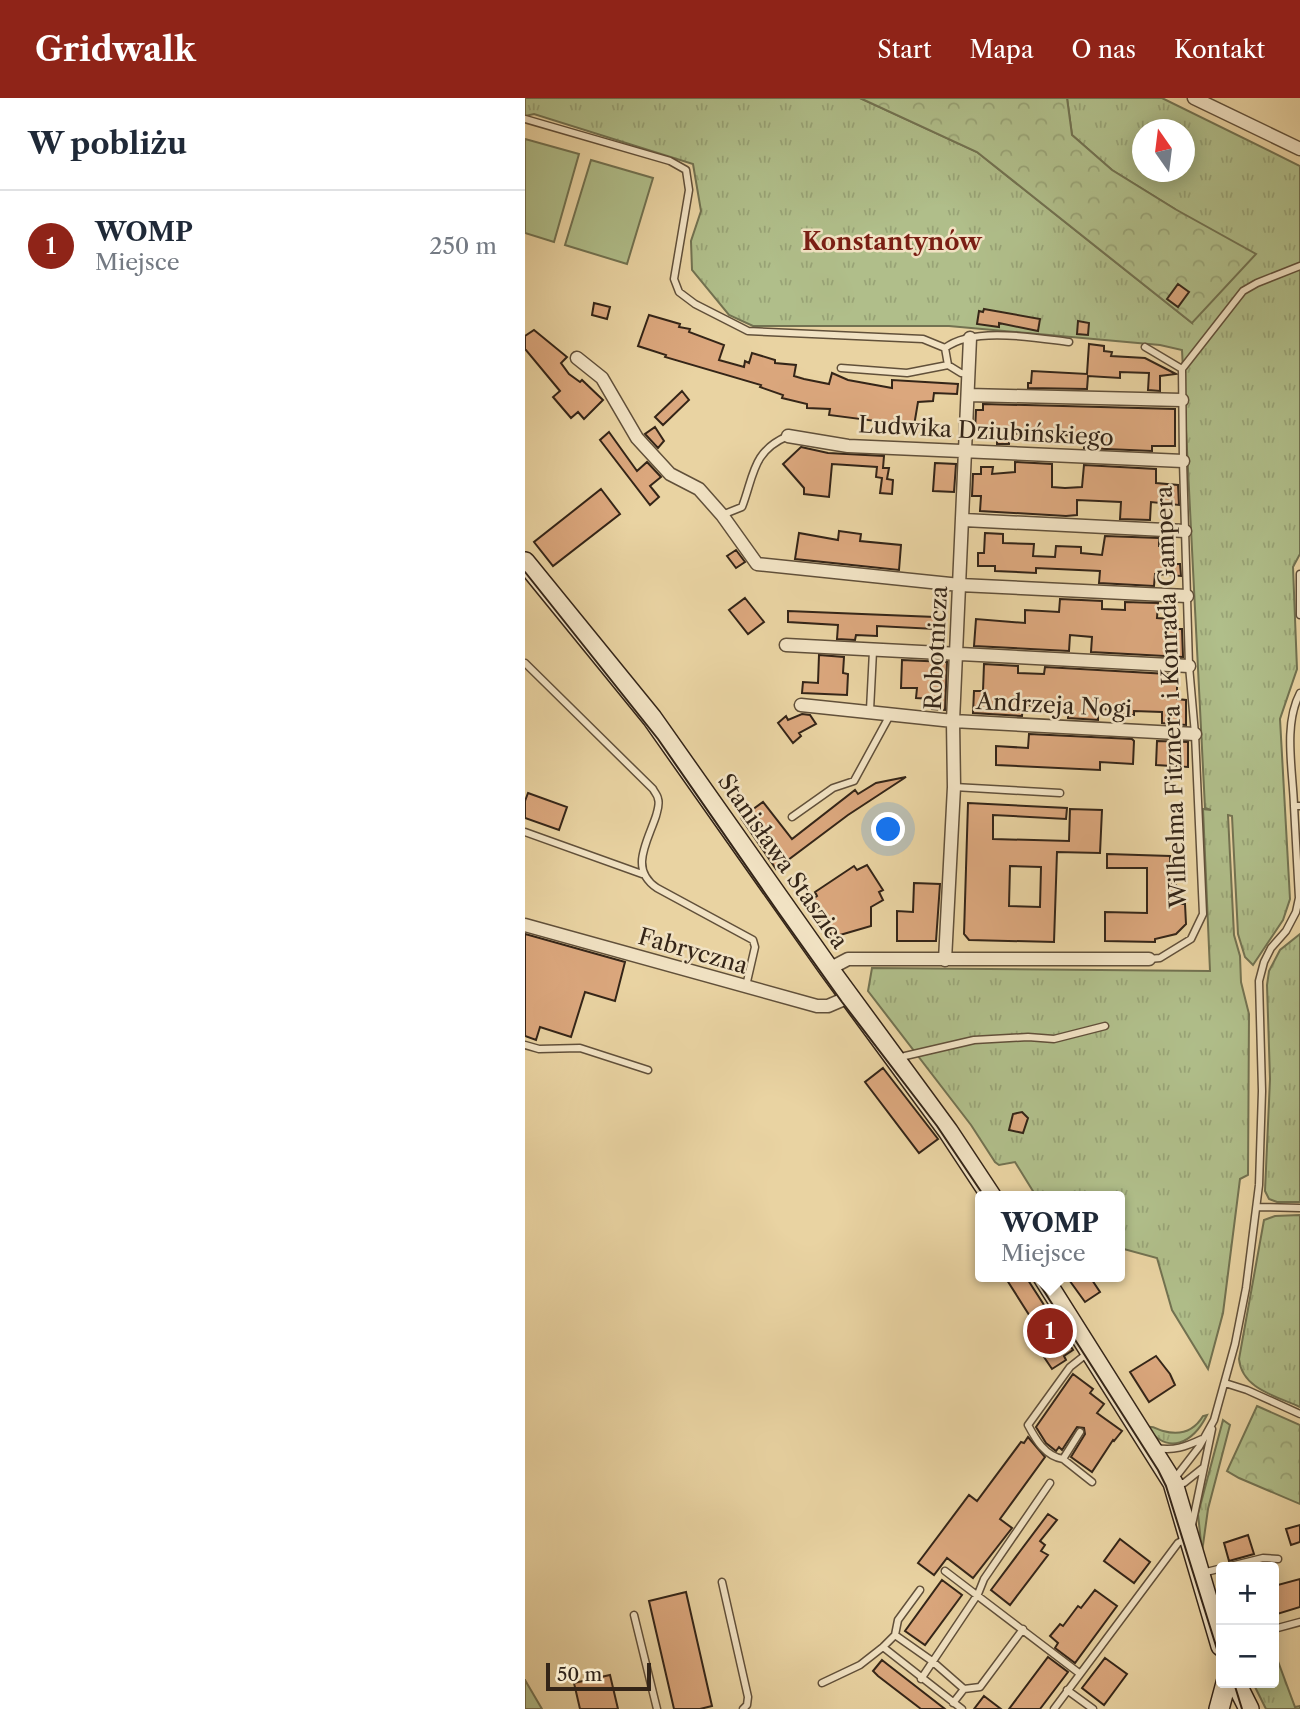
<!DOCTYPE html>
<html lang="pl">
<head>
<meta charset="utf-8">
<style>
	body { margin:0; font-family:"Libre Caslon Text",serif; background:#f2f2f3; color:#1f2937 }
	.controls { position:absolute; right:21px; bottom:21px; display:grid; overflow:hidden; border-radius:7px; box-shadow:0 4px 18px #0003 }
	.controls button { width:63px; height:63px; display:grid; place-items:center; padding:0; border:0; border-bottom:2px solid #e0e1e3; background:#fff; color:#1f2937; font:35px sans-serif }
	.compass { position:absolute; left:607px; top:21px; width:63px; height:63px; border-radius:50%; background:#fff; box-shadow:0 4px 18px #0003; rotate:346deg }
	.scale { position:absolute; left:21px; bottom:18px; width:105px; box-sizing:border-box; padding-left:7px; border:4px solid #342518; border-top:0; font-size:19px; line-height:24px; white-space:nowrap; color:#342518; -webkit-text-stroke:5px #f1e2c3; paint-order:stroke }
	.you { position:absolute; left:364px; top:732px; width:24px; height:24px; margin:-18px; border:5px solid #fff; border-radius:50%; background:#1a73e8; box-shadow:0 0 0 10px #1a73e833 }
	.badge { display:grid; place-items:center; width:46px; height:46px; border-radius:50%; background:#8f2418; color:#fff; font-size:23px; font-weight:700 }
	.pin { position:absolute; translate:-50% -50%; border:4px solid #fff; box-shadow:0 2px 7px #0006 }
	.popup { position:absolute; left:450px; top:1093px; width:150px; height:91px; box-sizing:border-box; display:grid; place-content:center; border-radius:7px; background:#fff; filter:drop-shadow(0 2px 5px #0005); font-size:23px; white-space:nowrap; color:#747a83 }
	.popup b { font-size:26px; color:#1f2937 }
	.popup::after { content:''; position:absolute; left:50%; top:100%; margin-left:-14px; border:14px solid transparent; border-top-color:#fff }
	.list { margin:0; padding:0; list-style:none }
	h2 { display:flex; justify-content:space-between; align-items:center; height:91px; margin:0; padding:0 28px; font-size:30px }
	h2 small { font-size:23px; font-weight:400; color:#747a83 }
	.list li { display:grid; grid-template-columns:46px 1fr auto; gap:21px; align-items:center; box-sizing:border-box; height:112px; padding:0 28px; border-top:2px solid #e0e1e3 }
	.list b { display:block; font-size:26px; white-space:nowrap }
	.list p { margin:0; font-size:23px; white-space:nowrap; color:#747a83 }
	.list em { font-size:23px; font-style:normal; color:#747a83 }
	.map { position:relative; flex:none; width:775px; height:1611px; overflow:hidden }
	header { display:flex; align-items:center; gap:42px; box-sizing:border-box; height:98px; padding:0 35px; background:#8f2418; color:#fff }
	header strong { font-size:33px }
	nav { display:flex; gap:38px; margin-inline-start:auto; font-size:24px }
	main { display:flex }
	aside { flex:1; background:#fff }
	.map>svg:first-child { display:block }
	.grass { fill:url(#grass-tufts); stroke:#727251; stroke-width:2; fill-rule:evenodd }
	.forest { fill:url(#forest-crowns); stroke:#727251; stroke-width:2 }
	.garden { fill:#b0be8a; stroke:#727251; stroke-width:2 }
	.building { fill:#dba77d; stroke:#342518; stroke-width:2; fill-rule:evenodd }
	.lines { fill:none; stroke-linecap:round; stroke-linejoin:round }
	.lane-casing { stroke:#61503a; stroke-width:9 }
	.street-casing { stroke:#61503a; stroke-width:15 }
	.secondary-casing { stroke:#342518; stroke-width:22 }
	.lane { stroke:#f1e2c3; stroke-width:6 }
	.street { stroke:#f1e2c3; stroke-width:12 }
	.secondary { stroke:#f1e2c3; stroke-width:19 }
	.tram { stroke:#342518; stroke-width:2 }
	.labels { text-anchor:middle; stroke-width:5; stroke-linejoin:round; paint-order:stroke }
	.street-label { font-size:23px; fill:#342518; stroke:#f1e2c3 }
	.neighbourhood-label { font-size:24px; font-weight:bold; fill:#7a1f14; stroke:#f1e2c3 }
</style>
</head>
<body>
<header>
<strong>Gridwalk</strong>
<nav><a>Start</a><a>Mapa</a><a>O nas</a><a>Kontakt</a></nav>
</header>
<main>
<aside>
<h2>W pobliżu<small></small></h2>
<ul class="list">
<li><span class="badge">1</span><div><b>WOMP</b><p>Miejsce</p></div><em>250 m</em></li>
</ul>
</aside>
<div class="map">
<svg width="775" height="1611" viewBox="0 0 775 1611">
	<defs>
		<pattern id="grass-tufts" width="24" height="20" patternUnits="userSpaceOnUse" patternTransform="scale(1.75)"><rect width="24" height="20" fill="#b0be8a"/><path d="M3 7l-1-3M5 7V3M7 7l1-3M15 17l-1-3M17 17v-4M19 17l1-3" fill="none" stroke="#98a376"/></pattern>
		<pattern id="forest-crowns" width="20" height="18" patternUnits="userSpaceOnUse" patternTransform="scale(1.75)"><rect width="20" height="18" fill="#b0be8a"/><path d="M2 6a3 3 0 1 1 6 0M12 15a3 3 0 1 1 6 0" fill="none" stroke="#98a376"/></pattern>
	</defs>
	<rect width="100%" height="100%" fill="#e9d3a2"/>
	<filter id="stains"><feTurbulence type="fractalNoise" baseFrequency=".00286" numOctaves="4"/><feColorMatrix values="0 0 0 0 .2 0 0 0 0 .09 0 0 0 0 .02 0 0 0 .5 -.17"/></filter>
	<radialGradient id="worn" r=".72"><stop offset=".6" stop-color="#630" stop-opacity="0"/><stop offset="1" stop-color="#630" stop-opacity=".3"/></radialGradient>
	<!-- grass -->
	<path class="grass" d="M0,0H335L452,54L667,225L650,111L587,72L547,37L542,0H637L775,68V456L768,469L772,571L755,621L765,801L758,822L728,867L720,859L713,836L707,718L703,717L709,837L715,858L716,884L724,916L723,1077L715,1081L698,1215L683,1271L647,1212L632,1160L595,1150V1098H511L490,1064L474,1067L470,1064L446,1027L343,893L347,870L685,873L678,711L686,712L680,710L657,252L635,247L424,228H228L204,217L167,172L166,143L176,113L168,66L9,16L0,18ZM618,32H660V74H618Z
		M775,836V1104H752L744,1101L740,1093L745,981L742,887L744,873L755,852Z
		M775,1117V1309C751,1298 717,1291 714,1261L739,1122L750,1118Z
		M682,1317C668,1345 643,1358 622,1329C630,1328 631,1331 638,1333C656,1338 669,1333 678,1318Z
		M698,1322L705,1327L683,1411L677,1454L673,1416Z
		M749,1558H751L770,1609L775,1608V1611H741L728,1585H749Z
		M0,1581V1582L17,1611H0Z"/>
	<!-- forest -->
	<path class="forest" d="M335,0H542L547,37L587,72L650,111L731,156L667,225L452,54Z
		M732,1308L775,1327V1406L714,1380L702,1373Z"/>
	<!-- garden -->
	<path class="garden" d="M0,41L54,56L29,144L0,135Z
		M66,62L128,80L102,166L40,147Z"/>
	<!-- building -->
	<path class="building" d="M653,186L664,194L653,209L642,201Z
		M69,205L85,209L82,221L67,217Z
		M459,211L515,221L513,233L474,225V229L452,226L454,213L458,214Z
		M124,217L155,226L154,229L165,231L164,234L199,247L194,262L219,269L220,263L224,265L227,255L250,262V265L271,267L269,278L279,281L304,286L307,275L323,282L367,290V282L433,286L432,296L409,295L408,303L393,304L389,328L304,317L305,311L282,310V306L257,300L258,297L235,289L236,287L140,259L141,257L113,248Z
		M553,223L564,225L563,237L552,236Z
		M9,232L42,259L36,265L44,276L55,284L57,282L78,302L59,321L53,314L46,320L28,299L35,293L0,251V238Z
		M564,246L579,248V253L587,254L586,258L620,260L651,276L635,278V293L623,292L624,275L595,274V280L563,278L562,291L503,290V285H506L507,273L562,276Z
		M157,293L164,302L138,327L130,319Z
		M458,306L650,311V348H627V353L559,350V338L538,337V341L513,340V336H485L484,346H472V339H455V334L450,333L451,312H458Z
		M130,329L139,343L133,350L120,336Z
		M84,334L112,373L122,364L136,379L125,388L134,399L125,407L75,342Z
		M276,349L303,355L359,358L358,370H364L362,381L368,382L367,396L355,395L357,380L351,379L352,369L307,366L304,399L279,396V390L258,366Z
		M490,364L527,366V389L540,390L557,389L559,367L631,371V385L653,387L654,407L626,404L625,422L595,421L596,404L552,402V417L541,418L455,413L456,398H447L448,376H456V369H468L467,376L490,374Z
		M410,365L431,366L429,394L408,393Z
		M76,391L95,416L28,468L9,444Z
		M314,433L336,436L335,443L376,447L374,472L270,461L274,435L313,442Z
		M460,435L478,436V445L509,446L508,458L530,459L531,448L556,449V455L577,457L580,438L634,440V448H642L640,466H655L656,478L630,476L629,488L574,485L575,473L511,470V475L470,473V468H453V455H459Z
		M211,452L220,464L211,470L202,458Z
		M220,500L239,524L223,536L204,512Z
		M535,501L577,503V511L600,512V504L633,505L632,520L645,521L644,531H657L658,559L566,554L567,539L545,537L544,553L449,548L451,521L500,525V512L534,514Z
		M263,513L410,519V531L352,528V538L331,537L330,542L312,541L313,527L263,524Z
		M294,557L319,559L318,575L323,576L322,597L277,595L278,584L293,585Z
		M377,562L422,564L420,612L407,611L408,601L391,600L392,590H376Z
		M459,566L493,568V575L519,576L520,569L643,576L642,582L652,583V601L661,602V627L637,625V614L609,613V617H598V612L573,611V622L543,620V610L498,607L497,618L448,615L449,593H458Z
		M277,616L285,617L291,626L274,635L276,638L268,645L253,625L261,618L263,622Z
		M504,636L607,641L609,643L608,666L575,664V672L471,667V648L503,650Z
		M632,643L663,644V669L631,667Z
		M381,679L323,717L251,771L216,720L238,704L267,741L330,692L333,696L351,685Z
		M3,695L42,709L34,732L0,720V703Z
		M443,705L542,710L541,721L468,717V741L544,743L545,711L577,712L575,755L532,754L529,844L444,842L439,836ZM485,768L516,769L515,809L484,808Z
		M582,756L645,758L646,788L651,787L653,790L654,806H660L661,826L651,836L630,841V844L580,843V814L622,815V770H582Z
		M342,767L358,792L354,794L358,802L346,809V828L308,839L284,804L292,798L290,794L329,768L332,772Z
		M389,785L415,786L411,843H372V813L388,814Z
		M0,836L100,864L90,903L60,894L46,939L15,929L11,942L0,938Z
		M358,970L413,1041L394,1055L340,984Z
		M497,1014L503,1020L498,1035L484,1032L488,1016Z
		M480,1179H501L548,1252L539,1258L541,1262L527,1271L519,1259L527,1253Z
		M542,1179H565L575,1194L560,1204Z
		M631,1258L645,1276L650,1287L624,1304L605,1274Z
		M548,1276L568,1291L565,1295L579,1306L572,1315L597,1333L589,1343L588,1342L567,1374L546,1359L560,1336L559,1330L552,1329L537,1352L534,1349L531,1353L521,1345L511,1329Z
		M503,1339L520,1359L475,1421L487,1430L448,1480L422,1460L409,1477L393,1465L444,1397L452,1403L496,1344L499,1345Z
		M523,1416L532,1422L515,1443L520,1447L516,1453L523,1457L485,1507L466,1492Z
		M775,1427V1444L766,1447L761,1431Z
		M723,1437L729,1456L704,1463L699,1445Z
		M595,1441L625,1464L609,1485L579,1463Z
		M775,1481V1509L749,1517V1488Z
		M417,1482L437,1497L400,1547L380,1533Z
		M570,1492L592,1508L550,1565L530,1550L533,1545L525,1538L535,1526L538,1528L553,1508L556,1510Z
		M161,1494L187,1608L175,1611H149L124,1503Z
		M523,1559L543,1574L515,1611H484Z
		M580,1560L602,1576L579,1607L557,1590Z
		M357,1562L362,1566L420,1611H396L353,1578L348,1573Z
		M85,1577L93,1611H55L49,1585Z
		M459,1598L476,1611H449Z"/>
	<g class="lines">
		<defs>
			<path id="lane" d="M0,21L145,63L161,72L164,92L149,181L154,194L170,206L223,233L398,241L420,250
				M620,249L657,271
				M420,250C448,228 511,240 544,244
				M420,250L423,267L436,275L444,276
				M316,270L382,275L423,267
				M197,417L217,409C229,378 227,353 263,338
				M775,476V517
				M0,565L128,691C130,695 133,698 133,701C135,706 132,714 131,718C122,745 104,771 132,790L228,842L230,849L221,888
				M345,612L348,553
				M429,689L535,695
				M769,708C768,673 758,627 775,595
				M267,719L308,690L329,683L365,617
				M0,734L117,776
				M624,861L635,860L666,841L678,816L670,636L664,568L658,363L657,271L718,193L732,185L775,168
				M0,947L14,951L55,950L123,972
				M373,963L380,958L449,942L503,939L529,941L580,928
				M732,1109L775,1110
				M700,1285L722,1292L775,1316
				M555,1334L538,1361C520,1358 511,1342 503,1327L545,1269L564,1254
				M631,1350C649,1353 660,1349 677,1341
				M538,1361L567,1384
				M650,1380L674,1349L689,1322L710,1246L721,1190L734,1087L737,993L734,883L739,864L746,850L761,833L771,814L774,800L769,708H775
				M650,1385H659L679,1369
				M667,1427L687,1331
				M420,1473L554,1575
				M677,1475L738,1460L753,1461
				M197,1484L223,1599L222,1607L218,1611
				M109,1517L132,1611
				M749,1531L775,1524
				M370,1537L407,1563L439,1591
				M358,1549L437,1611
				M396,1581L453,1496L459,1481L525,1385
				M297,1585L335,1567L358,1549L370,1537L373,1522L395,1492
				M542,1592L568,1611
				M428,1605L439,1591L455,1589L498,1531
				M529,1611L653,1445L662,1440"/>
			<path id="street" d="M669,0L775,51
				M52,260L77,280L112,340L145,376L174,391L197,417L232,466L435,487L662,498
				M443,297L657,302
				M263,338L323,348L658,363
				M439,422L660,433
				M261,547L664,568
				M276,607L428,623L670,636
				M0,827L292,908H303L324,899
				M420,862L429,689L428,623L445,240
				M304,871L323,861H624"/>
			<path id="secondary" d="M0,464L127,620L304,871L423,1033L466,1098
				M518,1179L648,1385L696,1548
				M711,1585L724,1611
				M694,1611L701,1585"/>
		</defs>
		<!-- lane casing -->
		<use href="#lane" class="lane-casing"/>
		<!-- street casing -->
		<use href="#street" class="street-casing"/>
		<!-- secondary casing -->
		<use href="#secondary" class="secondary-casing"/>
		<!-- lane -->
		<use href="#lane" class="lane"/>
		<!-- street -->
		<use href="#street" class="street"/>
		<!-- secondary -->
		<use href="#secondary" class="secondary"/>
		<!-- tram -->
		<path class="tram" d="M0,474L133,641L253,814L317,904L412,1028L459,1098
			M510,1179L633,1372L641,1388L696,1564
			M709,1585L717,1611"/>
	</g>
	<g class="labels">
		<!-- street labels -->
		<g class="street-label">
			<text transform="translate(461 333) rotate(3)" y="8">Ludwika Dziubińskiego</text>
			<text transform="translate(411 550) rotate(-87)" y="8">Robotnicza</text>
			<text transform="translate(646 599) rotate(-92)" y="8">Wilhelma Fitznera i Konrada Gampera</text>
			<text transform="translate(529 607) rotate(3)" y="8">Andrzeja Nogi</text>
			<text transform="translate(258 763) rotate(55)" y="8">Stanisława Staszica</text>
			<text transform="translate(168 853) rotate(16)" y="8">Fabryczna</text>
		</g>
		<!-- neighbourhood labels -->
		<g class="neighbourhood-label">
			<text x="367" y="152">Konstantynów</text>
		</g>
	</g>
	<rect width="100%" height="100%" filter="url(#stains)"/>
	<rect width="100%" height="100%" fill="url(#worn)"/>
</svg>
<div class="controls">
<button>+</button>
<button>−</button>
</div>
<svg class="compass" viewBox="-18 -18 36 36"><path d="M0-13l5 13h-10z" fill="#e53935"/><path d="M0 13l5-13h-10z" fill="#747a83"/></svg>
<div class="scale">50 m</div>
<div class="you"></div>
<div class="pin badge" style="left:525px;top:1233px">1</div>
<div class="popup"><b>WOMP</b>Miejsce</div>
</div>
</main>
</body>
</html>
